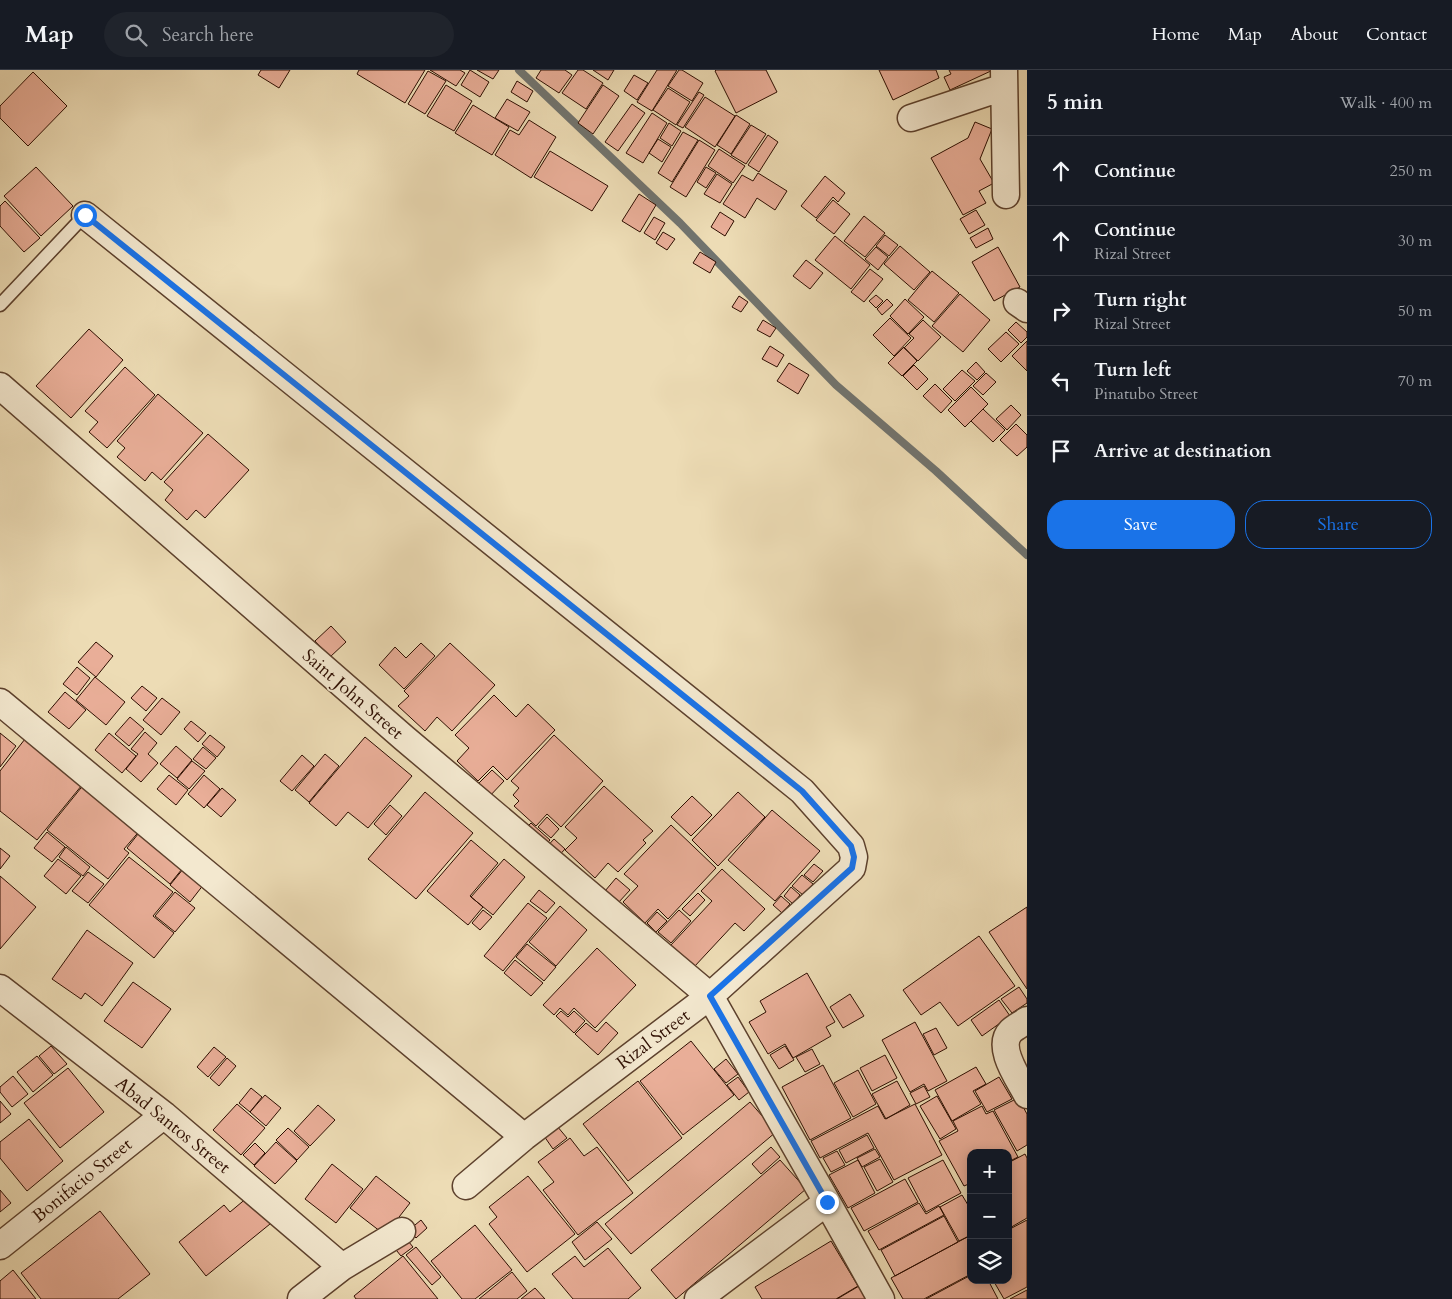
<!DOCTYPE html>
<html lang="en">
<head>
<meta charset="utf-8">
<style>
	body { margin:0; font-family:Cardo,serif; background:#20242c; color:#f1f3f6 }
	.controls { position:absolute; right:15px; bottom:15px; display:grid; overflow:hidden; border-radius:10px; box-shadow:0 2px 12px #0003 }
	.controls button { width:45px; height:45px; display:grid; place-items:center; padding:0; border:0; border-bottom:1px solid #363941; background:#171b24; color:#f1f3f6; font:25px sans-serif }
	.stop { position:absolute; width:15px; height:15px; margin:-11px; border:4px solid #1a73e8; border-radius:50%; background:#fff }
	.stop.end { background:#1a73e8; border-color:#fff; box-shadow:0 1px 5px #0008 }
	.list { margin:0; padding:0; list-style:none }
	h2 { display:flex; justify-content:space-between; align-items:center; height:65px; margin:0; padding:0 20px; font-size:21px }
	h2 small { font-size:16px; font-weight:400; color:#9ea1a6 }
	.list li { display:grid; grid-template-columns:32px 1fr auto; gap:15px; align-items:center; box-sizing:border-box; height:70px; padding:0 20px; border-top:1px solid #363941 }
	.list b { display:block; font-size:19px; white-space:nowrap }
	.list p { margin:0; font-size:16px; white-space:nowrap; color:#9ea1a6 }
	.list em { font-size:16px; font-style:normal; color:#9ea1a6 }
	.actions { display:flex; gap:10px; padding:15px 20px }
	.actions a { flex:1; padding:11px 0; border:1px solid #1a73e8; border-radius:20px; text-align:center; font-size:18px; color:#1a73e8 }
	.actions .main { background:#1a73e8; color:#fff }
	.icon { flex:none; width:28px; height:28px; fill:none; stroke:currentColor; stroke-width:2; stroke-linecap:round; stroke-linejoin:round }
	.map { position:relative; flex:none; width:1027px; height:1229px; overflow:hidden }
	header { display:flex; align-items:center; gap:30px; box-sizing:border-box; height:70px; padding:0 25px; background:#171b24; border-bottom:1px solid #363941 }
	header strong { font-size:24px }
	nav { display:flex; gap:28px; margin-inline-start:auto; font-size:18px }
	.search { width:350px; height:45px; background:#20242c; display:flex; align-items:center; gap:12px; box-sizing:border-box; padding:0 18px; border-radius:28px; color:#9ea1a6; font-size:19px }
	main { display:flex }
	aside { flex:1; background:#171b24 }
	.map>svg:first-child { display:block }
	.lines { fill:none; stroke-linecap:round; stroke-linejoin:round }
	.stream { stroke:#71746f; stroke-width:8 }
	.building { fill:#e9ae98; stroke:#2d0d00 }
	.service-casing { stroke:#5d412d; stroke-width:15 }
	.minor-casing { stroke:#5d412d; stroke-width:29 }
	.service { stroke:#f3e8cf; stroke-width:12 }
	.minor { stroke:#f3e8cf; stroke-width:26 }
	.route { stroke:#1a73e8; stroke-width:6 }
	.labels { text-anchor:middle; stroke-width:4; stroke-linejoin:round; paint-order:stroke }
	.street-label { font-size:18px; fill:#2d0d00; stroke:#f3e8cf }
</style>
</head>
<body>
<header>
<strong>Map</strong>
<div class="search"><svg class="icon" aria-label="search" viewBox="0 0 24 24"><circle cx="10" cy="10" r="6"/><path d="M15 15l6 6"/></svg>Search here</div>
<nav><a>Home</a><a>Map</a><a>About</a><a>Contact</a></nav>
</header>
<main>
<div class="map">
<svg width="1027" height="1229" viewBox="0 0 1027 1229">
	<rect width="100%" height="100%" fill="#eddcb5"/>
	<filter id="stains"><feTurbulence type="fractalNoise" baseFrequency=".004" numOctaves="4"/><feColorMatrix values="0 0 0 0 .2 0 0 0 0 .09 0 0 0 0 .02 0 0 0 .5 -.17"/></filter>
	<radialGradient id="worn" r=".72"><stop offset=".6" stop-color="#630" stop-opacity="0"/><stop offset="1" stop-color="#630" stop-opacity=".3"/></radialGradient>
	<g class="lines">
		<!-- stream -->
		<path class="stream" d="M519,0L680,153L836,315L936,401L1027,485"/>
	</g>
	<!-- building -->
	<path class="building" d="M261,0H290L279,18L258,5Z
		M359,0H425L405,33L357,4Z
		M430,0H460L465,3L456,16Z
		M470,0L489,12L480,27L461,15Z
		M477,0H499L493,9Z
		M541,0H565L572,5L559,23L536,8Z
		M578,0H583L603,13L586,39L562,23Z
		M593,0H614L608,10Z
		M657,0H677L652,41L637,32Z
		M679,0H682L703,13L692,31L668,16Z
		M716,0H766L777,22L736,43L715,1Z
		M879,0H936L939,8L893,30Z
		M949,0H993L950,20L944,7L951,4Z
		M428,1L446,11L425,44L408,34Z
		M33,2L67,36L28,76L0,48V36Z
		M634,5L648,13L637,30L624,21Z
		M517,11L533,21L527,32L511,22Z
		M446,15L472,31L454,61L427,46Z
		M603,15L619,26L593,64L578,53Z
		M668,18L690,32L676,55L653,40Z
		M699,22L704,25L683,58L677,55Z
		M705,27L735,46L715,77L685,57Z
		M507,29L530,42L518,61L495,48Z
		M632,34L645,43L618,81L605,72Z
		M473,35L509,57L492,85L455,63Z
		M652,43L667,53L643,93L626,83Z
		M736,45L750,54L731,84L717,75Z
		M529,50L556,67L531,108L495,85L510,60L519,65Z
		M975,52L992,59L980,89L994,113L979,121L986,133L963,145L931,88L968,68Z
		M669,53L681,61L672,76L660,68Z
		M751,55L766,64L746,94L731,85Z
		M683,62L698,70L672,112L658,103Z
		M768,65L778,72L759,102L748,95Z
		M658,69L671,77L662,92L649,83Z
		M699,70L715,80L686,127L670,117Z
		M719,79L745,96L733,113L708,96Z
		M550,81L608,116L592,141L534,107Z
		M36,97L73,136L41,166L4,126Z
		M706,97L716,103L706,118L697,112Z
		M758,103L787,121L775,140L757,128L745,148L723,134L742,105L753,111Z
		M717,104L732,114L720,133L704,124Z
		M825,106L845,123L838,132L833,127L816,148L801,136Z
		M639,124L656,135L640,162L622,151Z
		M833,130L850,144L834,164L816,150Z
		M5,131L40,168L24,182L0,156V136Z
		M976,140L985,155L969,164L960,149Z
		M720,142L734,151L725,166L711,157Z
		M864,146L885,163L865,187L844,171Z
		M654,147L665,153L655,170L644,163Z
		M988,158L993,169L976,178L970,168Z
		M663,162L675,169L667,180L656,173Z
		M885,165L898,175L889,186L876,176Z
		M835,166L870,195L851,219L815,190Z
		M900,176L930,202L914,220L884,194Z
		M876,177L888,187L878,200L865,189Z
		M998,177L1020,217L994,231L972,192Z
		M700,182L716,192L710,203L693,193Z
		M806,190L823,203L810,219L793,206Z
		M870,199L883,209L864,232L851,222Z
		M932,201L959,223L934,252L908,230Z
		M960,224L990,250L963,282L932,256Z
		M876,225L883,231L876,238L869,231Z
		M739,226L748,232L741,242L732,237Z
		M887,229L893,235L882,245L877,239Z
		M905,229L924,247L908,264L890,246Z
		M890,248L911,268L894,286L873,265Z
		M763,250L776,258L770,267L757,260Z
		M923,250L941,267L918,291L904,278L914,268L909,264Z
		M1016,252L1027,262V267L1021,273L1008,260Z
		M89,259L123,290L71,348L36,316Z
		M1006,262L1019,274L1001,292L988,279Z
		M1027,271V301L1012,286Z
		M770,276L784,285L777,297L762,289Z
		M904,277L917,291L902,306L888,293Z
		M976,292L985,302L977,310L967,301Z
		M789,293L809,305L798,324L777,311Z
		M914,295L928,309L917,320L903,306Z
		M125,297L155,325L107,378L89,362L98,352L85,341Z
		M962,300L975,311L955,331L943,319Z
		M986,303L996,312L983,325L973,316Z
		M935,314L952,331L941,343L923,326Z
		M971,317L988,334L965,357L948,340Z
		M158,324L203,363L161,410L152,402L145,411L117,387L125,378L117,371Z
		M1011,335L1021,345L1007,360L996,349Z
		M983,339L1005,360L993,372L971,351Z
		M1016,354L1027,365V377L1017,386L1000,370Z
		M208,364L249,400L205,448L196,440L187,450L165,430L173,420L164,412Z
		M331,556L346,572L330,587L315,571Z
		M96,572L113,586L96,607L78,592Z
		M421,573L435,586L404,619L379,595L395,577L406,588Z
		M450,573L495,615L452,661L437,647L425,661L398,636L409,626L404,621Z
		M77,597L90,608L77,625L63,614Z
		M95,607L125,632L106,655L76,630Z
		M142,616L157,628L146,641L131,628Z
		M65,622L86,640L69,659L48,642Z
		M494,625L516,647L528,634L555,660L507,710L493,696L478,711L457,691L469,678L455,665Z
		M162,628L180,642L161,665L143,650Z
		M130,647L144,659L129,676L115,664Z
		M191,651L206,663L198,672L184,659Z
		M145,662L157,673L148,684L158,693L141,712L126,699L138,684L131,679Z
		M0,663L16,676L0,697Z
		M109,663L136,686L122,703L95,680Z
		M210,665L225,677L217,687L202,674Z
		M554,665L603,711L561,757L547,744L536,756L514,736L519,731L513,725L519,718L511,711Z
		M365,667L412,706L368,758L348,742L336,756L309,733Z
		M25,669L82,715L37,770L0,741V701Z
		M176,676L192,690L177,708L160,694Z
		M203,677L216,688L206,699L193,689Z
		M325,684L339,696L309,732L295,720Z
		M302,685L314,696L292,721L280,711Z
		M192,691L205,701L189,719L177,709Z
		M492,700L504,711L487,729L475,717Z
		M169,705L188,720L176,735L157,719Z
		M204,705L220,719L204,738L188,724Z
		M85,713L142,758L124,779L129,783L108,809L47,760Z
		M604,716L653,761L643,770L646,773L618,802L608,793L595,808L565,780L577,768L565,757Z
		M222,718L236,730L221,747L207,735Z
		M425,722L473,763L416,829L368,789Z
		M738,722L765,747L718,796L692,770Z
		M692,726L712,745L691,766L671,747Z
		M390,735L402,746L386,765L374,754Z
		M772,740L820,781L775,831L728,790Z
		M547,747L559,759L551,768L538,757Z
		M531,753L550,770L539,782L520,764Z
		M671,755L716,798L668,849L658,839L645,853L623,832L638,816L624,804Z
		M142,759L186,794L170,814L127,778Z
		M47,762L65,777L52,792L34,778Z
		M554,769L565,779L553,792L542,782Z
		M471,770L498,793L470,826L483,837L468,855L427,821Z
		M66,777L90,797L83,806L59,787Z
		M0,778L10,786L0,799Z
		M129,787L173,822L153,846L174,863L154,888L89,835Z
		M58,789L81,806L66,824L44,806Z
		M504,789L525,807L493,845L471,827Z
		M814,794L823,801L813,812L804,805Z
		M184,798L204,814L190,832L170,815Z
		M722,799L765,839L744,861L735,853L694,897L671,875L712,831L701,821Z
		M88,802L104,814L88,833L72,821Z
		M802,805L813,814L803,825L792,816Z
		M0,806L36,837L0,879Z
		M616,808L630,820L618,833L605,821Z
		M791,817L800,825L793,834L784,826Z
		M539,820L555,833L546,843L530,831Z
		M175,822L195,838L175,862L155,846Z
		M698,823L705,830L690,846L682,839Z
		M781,826L790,834L782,843L773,835Z
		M528,833L547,848L503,901L484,886Z
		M560,836L587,860L556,896L529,872Z
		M1027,837V919L989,862Z
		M483,840L492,847L480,860L472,853Z
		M679,840L691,851L671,873L658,862Z
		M657,842L667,851L656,862L647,853Z
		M87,860L133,893L102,936L85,923L81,929L52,909Z
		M979,866L1015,916L958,956L940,932L921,945L903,920Z
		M527,874L556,897L544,911L516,887Z
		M597,878L636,915L595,958L574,938L568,945L560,938L554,945L543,935Z
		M515,890L543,913L531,926L504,903Z
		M807,903L835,952L826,957L831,966L793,988L785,974L768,984L749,952L766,942L760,931Z
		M133,912L171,939L142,978L104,951Z
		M1019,917L1027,929V933L1012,943L1001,929Z
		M850,924L864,946L843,958L830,937Z
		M999,930L1010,946L982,966L971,950Z
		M561,941L568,947L574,941L585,951L574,963L556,946Z
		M606,952L618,963L598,985L575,964L586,953L597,962Z
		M915,952L947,1011L928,1021L924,1014L910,1022L882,970Z
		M936,958L947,978L934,985L923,964Z
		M691,971L734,1025L683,1065L640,1011Z
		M51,976L67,994L54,1004L39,986Z
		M785,976L794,990L779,999L770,985Z
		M214,977L226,987L208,1007L197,997Z
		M812,979L820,994L805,1002L796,987Z
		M885,985L897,1008L872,1021L860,998Z
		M37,986L53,1005L33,1022L17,1002Z
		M227,988L236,996L219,1016L210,1008Z
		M726,989L738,1004L726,1013L714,999Z
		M823,995L851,1048L810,1070L782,1017Z
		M976,997L986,1014L973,1021L981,1034L952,1051L935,1020Z
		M68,998L104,1042L60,1078L24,1033Z
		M858,1000L876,1034L853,1047L834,1013Z
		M13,1006L28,1024L12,1037L0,1022V1017Z
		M738,1007L749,1022L739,1030L727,1015Z
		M999,1007L1012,1029L987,1042L975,1021Z
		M638,1011L682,1068L628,1111L583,1054Z
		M897,1011L910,1035L886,1049L872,1024Z
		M924,1016L930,1027L916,1034L910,1023Z
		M251,1018L262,1027L250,1042L239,1033Z
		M265,1025L281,1038L266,1056L250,1042Z
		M937,1026L956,1059L940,1069L920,1036Z
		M1018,1028L1027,1044V1075L1017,1081L994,1040Z
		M0,1031L11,1044L0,1053Z
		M750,1032L776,1062L631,1184L605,1154Z
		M237,1034L265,1058L241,1085L213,1060Z
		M915,1034L942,1085L894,1110L868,1063L820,1088L811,1071L878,1036L885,1049Z
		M318,1035L335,1050L310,1076L294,1061Z
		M982,1036L986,1044L993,1041L1018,1087L1008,1092V1083H971V1113L964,1116L939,1071L958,1061L953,1051Z
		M29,1049L63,1091L27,1121L0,1088V1072Z
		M557,1056L567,1068L553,1079L544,1066Z
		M288,1058L309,1077L297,1090L276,1070Z
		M867,1065L874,1078L846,1093L839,1080Z
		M570,1068L584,1086L597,1077L633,1123L578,1165L543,1120L554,1112L538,1092Z
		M276,1072L297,1091L275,1114L254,1096Z
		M255,1073L265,1083L254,1095L243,1085Z
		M771,1077L780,1087L761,1104L752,1094Z
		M875,1079L880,1087L862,1097L857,1088Z
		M837,1081L845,1095L831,1102L823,1088Z
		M1025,1084L1027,1088V1148L1008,1159V1093Z
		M880,1089L893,1112L877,1121L864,1097Z
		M780,1090L806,1119L676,1229L651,1200Z
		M858,1090L875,1123L848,1138L829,1105Z
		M943,1090L961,1123L926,1142L908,1108Z
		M332,1094L363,1119L336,1153L305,1129Z
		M376,1106L410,1133L385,1165L350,1138Z
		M528,1106L575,1164L527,1202L489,1154L497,1147L489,1137Z
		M905,1109L918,1132L864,1161L851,1138Z
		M0,1120L11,1133L0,1142Z
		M962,1125L971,1140V1165L959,1171L940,1137Z
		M248,1127L270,1154L206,1206L179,1172L224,1135L230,1142Z
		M919,1133L926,1144L939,1136L944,1145L879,1180L868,1161Z
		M100,1141L150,1204L118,1229H41L21,1203Z
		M944,1146L958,1172L895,1206L881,1180Z
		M421,1150L427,1158L416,1168L409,1160Z
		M1027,1150V1217L1004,1229L993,1210H1008V1160Z
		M597,1152L612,1169L585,1190L572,1172Z
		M475,1155L512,1200L475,1229H462L431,1191Z
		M971,1165V1204L924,1229H903L891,1208Z
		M404,1166L413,1177L401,1186L392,1175Z
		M831,1171L858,1216L836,1229H762L755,1217Z
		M416,1177L441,1207L432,1215L406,1185Z
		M608,1178L641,1218L628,1229H573L552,1204L575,1186L584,1197Z
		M403,1186L438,1229H356L354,1226Z
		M13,1200L36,1229H0V1211Z
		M512,1202L527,1221L517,1229H479Z
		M971,1205V1210H988L998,1229H926Z
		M859,1216L866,1229H837Z
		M535,1218L545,1229H521Z
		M1027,1220V1229H1010Z"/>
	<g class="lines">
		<defs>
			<path id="service" d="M0,235L85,145"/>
			<path id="minor" d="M1004,0L1006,125
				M911,48L1004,17
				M85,145L802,721L851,776L854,787L852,798L710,926L524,1067L466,1116
				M1017,232L1027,239
				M0,316L404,668L710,926L827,1132L881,1229
				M0,632L524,1067
				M0,918L164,1045L342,1197
				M1027,950C1022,954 1015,957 1011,961C995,977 1019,1009 1027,1025
				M0,1176L164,1045
				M301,1229L342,1197L402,1161
				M698,1229L827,1132"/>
		</defs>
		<!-- service casing -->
		<use href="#service" class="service-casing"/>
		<!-- minor casing -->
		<use href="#minor" class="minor-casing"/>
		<!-- service -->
		<use href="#service" class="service"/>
		<!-- minor -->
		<use href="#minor" class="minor"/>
	</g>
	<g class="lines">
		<!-- route -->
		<path class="route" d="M85,145L802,721L851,776L854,787L852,798L710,926L827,1132"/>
	</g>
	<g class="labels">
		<!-- street labels -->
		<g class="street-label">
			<text transform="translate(353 624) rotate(41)" y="6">Saint John Street</text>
			<text transform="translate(653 969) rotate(-37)" y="6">Rizal Street</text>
			<text transform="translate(173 1055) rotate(39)" y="6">Abad Santos Street</text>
			<text transform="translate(82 1110) rotate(-39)" y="6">Bonifacio Street</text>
		</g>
	</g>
	<rect width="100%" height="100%" filter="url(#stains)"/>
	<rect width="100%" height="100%" fill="url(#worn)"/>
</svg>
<div class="controls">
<button>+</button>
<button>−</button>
<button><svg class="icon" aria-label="layers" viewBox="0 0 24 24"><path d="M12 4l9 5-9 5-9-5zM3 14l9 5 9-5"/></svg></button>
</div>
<div class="stop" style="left:85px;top:145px"></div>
<div class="stop end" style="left:827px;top:1132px"></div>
</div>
<aside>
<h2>5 min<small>Walk · 400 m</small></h2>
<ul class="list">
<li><svg class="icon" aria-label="ahead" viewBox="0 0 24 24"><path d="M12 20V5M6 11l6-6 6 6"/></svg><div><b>Continue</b></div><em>250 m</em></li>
<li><svg class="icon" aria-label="ahead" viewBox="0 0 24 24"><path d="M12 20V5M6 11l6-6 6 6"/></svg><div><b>Continue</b><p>Rizal Street</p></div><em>30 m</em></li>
<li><svg class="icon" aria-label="right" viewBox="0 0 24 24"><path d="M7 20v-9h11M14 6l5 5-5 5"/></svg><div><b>Turn right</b><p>Rizal Street</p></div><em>50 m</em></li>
<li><svg class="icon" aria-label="left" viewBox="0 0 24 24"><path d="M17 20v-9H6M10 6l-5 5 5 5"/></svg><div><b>Turn left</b><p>Pinatubo Street</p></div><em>70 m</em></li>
<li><svg class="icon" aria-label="arrive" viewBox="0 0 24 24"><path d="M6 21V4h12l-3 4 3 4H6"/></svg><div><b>Arrive at destination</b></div></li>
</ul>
<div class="actions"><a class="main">Save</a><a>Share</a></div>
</aside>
</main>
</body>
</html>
